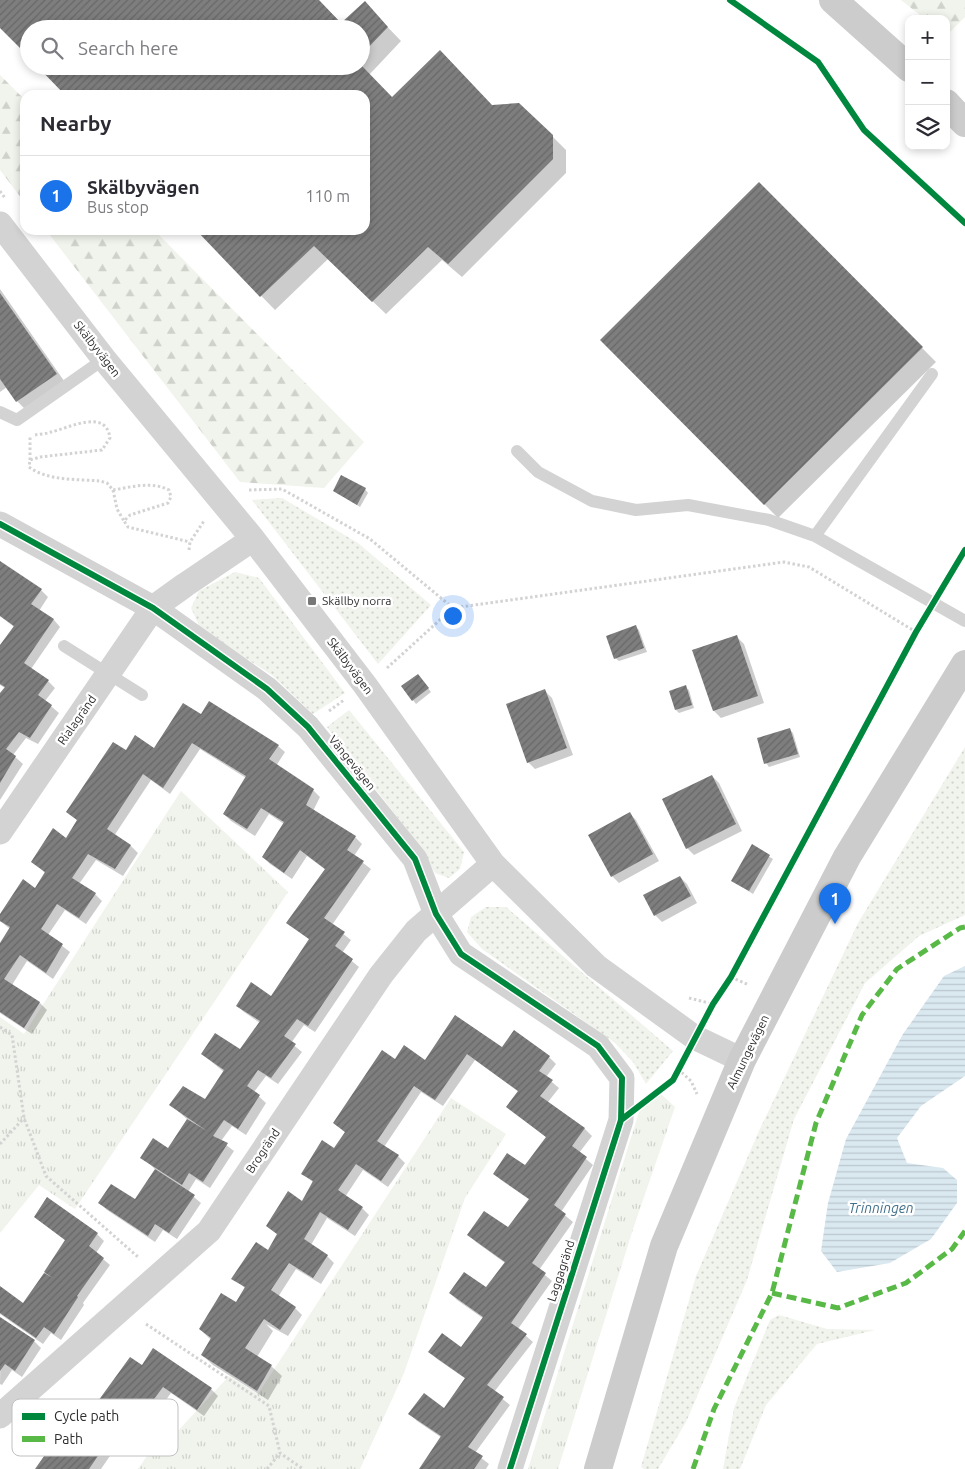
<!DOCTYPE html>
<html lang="en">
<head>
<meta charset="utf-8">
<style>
	body { margin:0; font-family:Ubuntu,sans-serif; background:#f2f2f3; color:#2b2b33 }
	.controls { position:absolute; right:15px; top:15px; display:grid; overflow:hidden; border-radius:10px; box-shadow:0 2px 8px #0003 }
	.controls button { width:45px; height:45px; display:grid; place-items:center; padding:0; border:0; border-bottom:1px solid #e1e1e2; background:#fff; color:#2b2b33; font:25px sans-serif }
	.you { position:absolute; left:452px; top:615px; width:18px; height:18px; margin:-12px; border:4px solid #fff; border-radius:50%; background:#1a73e8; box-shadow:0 0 0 8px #1a73e833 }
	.badge { display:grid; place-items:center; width:32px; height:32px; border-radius:50%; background:#1a73e8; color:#fff; font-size:16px; font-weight:700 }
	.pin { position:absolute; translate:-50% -41px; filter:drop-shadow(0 1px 2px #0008) }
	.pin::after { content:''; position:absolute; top:26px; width:18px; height:15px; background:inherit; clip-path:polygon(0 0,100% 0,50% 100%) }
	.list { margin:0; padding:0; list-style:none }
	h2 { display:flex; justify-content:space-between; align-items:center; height:65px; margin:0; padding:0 20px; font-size:21px }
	h2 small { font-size:16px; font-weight:400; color:#7c7c81 }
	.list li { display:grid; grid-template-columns:32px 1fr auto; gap:15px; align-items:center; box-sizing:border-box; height:80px; padding:0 20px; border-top:1px solid #e1e1e2 }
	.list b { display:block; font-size:19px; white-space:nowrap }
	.list p { margin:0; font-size:16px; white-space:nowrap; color:#7c7c81 }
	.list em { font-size:16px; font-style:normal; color:#7c7c81 }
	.icon { flex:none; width:28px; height:28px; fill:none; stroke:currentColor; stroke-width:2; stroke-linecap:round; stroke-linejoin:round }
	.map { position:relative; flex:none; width:965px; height:1469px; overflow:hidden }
	.search { position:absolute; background:#fff; box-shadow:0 2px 8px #0003; left:20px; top:20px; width:350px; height:55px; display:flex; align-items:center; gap:12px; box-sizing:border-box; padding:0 18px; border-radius:28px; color:#7c7c81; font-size:19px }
	.panel { position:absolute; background:#fff; box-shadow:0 2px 8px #0003; left:20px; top:90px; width:350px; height:145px; border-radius:15px }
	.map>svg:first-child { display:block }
	.grass { fill:url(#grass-dots) }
	.forest { fill:url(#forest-firs) }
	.park { fill:url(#park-tufts) }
	.water { fill:url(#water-rules) }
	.shadow { fill:#0003 }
	.building { fill:url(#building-hatch) }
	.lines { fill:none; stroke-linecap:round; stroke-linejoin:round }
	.path { stroke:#d3d3d3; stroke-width:3; stroke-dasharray:2.5 2.5; stroke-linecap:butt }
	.lane { stroke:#d3d3d3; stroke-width:12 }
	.street { stroke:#d3d3d3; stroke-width:25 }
	.secondary { stroke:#ccc; stroke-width:28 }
	.quiet { stroke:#58b947; stroke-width:5; stroke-dasharray:10 5; stroke-linecap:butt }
	.cycleway-casing { stroke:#fff; stroke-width:9 }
	.cycleway { stroke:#00873e; stroke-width:6 }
	.poi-dot { fill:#777; stroke:#fff; stroke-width:2 }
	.labels { text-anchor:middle; stroke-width:5; stroke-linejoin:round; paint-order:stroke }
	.street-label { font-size:12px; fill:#2e2e2e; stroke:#fff }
	.poi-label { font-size:12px; fill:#2e2e2e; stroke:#fff; text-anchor:start }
	.water-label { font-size:14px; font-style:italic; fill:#41708b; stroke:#fff }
	.key { fill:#fff; stroke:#c0c0c0; stroke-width:1 }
	.key-label { font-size:14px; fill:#2e2e2e }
</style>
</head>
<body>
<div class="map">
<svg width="965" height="1469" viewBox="0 0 965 1469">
	<defs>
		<pattern id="grass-dots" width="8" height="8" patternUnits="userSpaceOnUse" patternTransform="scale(1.25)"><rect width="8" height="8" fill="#f0f4ec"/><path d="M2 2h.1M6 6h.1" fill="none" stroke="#ced2cb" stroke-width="1.8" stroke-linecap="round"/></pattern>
		<pattern id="forest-firs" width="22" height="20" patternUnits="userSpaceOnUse" patternTransform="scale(1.25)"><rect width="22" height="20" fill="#f0f4ec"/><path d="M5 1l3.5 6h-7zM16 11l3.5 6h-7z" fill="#ced2cb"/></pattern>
		<pattern id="park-tufts" width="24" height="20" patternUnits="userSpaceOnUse" patternTransform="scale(1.25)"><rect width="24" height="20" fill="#f0f4ec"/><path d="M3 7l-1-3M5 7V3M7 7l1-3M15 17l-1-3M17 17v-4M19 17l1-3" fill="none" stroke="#ced2cb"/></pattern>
		<pattern id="water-rules" width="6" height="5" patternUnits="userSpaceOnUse" patternTransform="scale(1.25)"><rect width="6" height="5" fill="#dae8f0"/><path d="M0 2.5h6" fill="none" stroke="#bbc7ce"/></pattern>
		<pattern id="building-hatch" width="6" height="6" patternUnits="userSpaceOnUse" patternTransform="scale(1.25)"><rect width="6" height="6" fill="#7e7e7e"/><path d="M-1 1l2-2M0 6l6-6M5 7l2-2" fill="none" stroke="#686868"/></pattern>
	</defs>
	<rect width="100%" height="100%" fill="#fff"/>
	<!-- grass -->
	<path class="grass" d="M282,498L358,543L431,605L378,664L252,500Z
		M235,572L259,578L345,693L313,714L272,675L201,630L191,608L199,591Z
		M349,710L464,852L460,869L449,878L435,873L409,832L327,727Z
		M965,747V915L919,936L865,983L794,1119L747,1280L686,1422L658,1469H644L641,1467L696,1276L759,1131L858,923Z
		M486,907H506L673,1051L646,1084L633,1062L615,1043L482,949L467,932L471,917Z
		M779,1315L827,1329L875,1330L817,1344L766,1405L740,1469H723L734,1408L770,1320Z"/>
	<!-- forest -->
	<path class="forest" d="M901,0H965V17L947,35L946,19H925Z
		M0,75L25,100V203L0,170Z
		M46,230H154L364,442L324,488L240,482Z"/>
	<!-- park -->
	<path class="park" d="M181,791L288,892L75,1209L39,1185L0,1233V1017L24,1034Z
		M661,1094L675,1107L633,1229L558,1469H528L639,1112Z
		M451,1098L506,1134L465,1198L404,1373L360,1469H138L166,1428L176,1433L229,1376L258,1394Z"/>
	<!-- water -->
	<path class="water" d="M965,966V1076L921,1106L897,1138L907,1163L943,1168L957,1180V1203L931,1239L890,1263L837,1272L821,1251L828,1203L846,1139L903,1034L944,976Z"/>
	<!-- shadow -->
	<path class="shadow" d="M0,0H318L342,24L378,17L401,41L369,75L392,98L492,106L552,136L566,150V173L462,277L442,260L386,314L328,259L275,310L197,230H365V95H67L361,66V29L0,26Z
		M759,184L936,362L778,518L602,340Z
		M0,289L69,388L31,415L17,401L7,387L0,392Z
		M365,489L368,493L360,507L334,491Z
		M0,562L41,590L48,597L39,611L54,620L60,627L31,669L48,681L55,688L45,701L59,713L38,744L26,738L13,755L23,764L0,800V696L5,688L0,685V648L14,627L0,616Z
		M636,627L639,630L647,652L619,661L615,658Z
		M737,637L744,644L764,703L721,718L714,711L694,651Z
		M421,679L431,692L416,704L403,687Z
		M685,687L689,690L694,708L679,713L676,710Z
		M545,691L552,698L573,755L535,769L528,762Z
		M201,716L278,746L285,752L276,766L313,790L320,797L313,811L355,837L362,844L354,856L371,869L332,925L351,940L342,953L359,967L315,1032L304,1025L291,1043L302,1052L278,1084L266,1076L254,1092L266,1103L246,1135L232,1126L221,1141L234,1151L210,1188L196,1179L188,1192L201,1203L177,1239L163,1230L155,1242L107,1210L100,1203L136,1201L156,1170L142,1157L169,1150L188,1120L171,1105L205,1100L224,1072L202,1054L240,1051L260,1023L244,1012L237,1006L271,998L310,940L288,923L326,870L307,856L292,879L270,864L263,857L284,824L269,814L255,836L231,821L224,814L246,778L200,749L170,794L151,780L114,836L131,846L138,853L123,876L96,860L79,884L95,894L102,901L86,924L65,910L48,935L70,952L53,979L27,961L12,985L40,1003L47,1010L32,1034L0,1013V944L10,929L0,921V916L35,890L45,873L33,862L66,840L78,821L68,812L127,752L154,750Z
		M789,729L793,733L800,757L769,767L766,763Z
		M712,776L719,783L742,831L694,855L687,848Z
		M629,813L636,820L659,861L619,883L612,876Z
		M752,846L773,859L753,894L732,881Z
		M680,877L687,884L697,903L662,922L655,915Z
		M455,1017L502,1049L549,1057L556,1064L546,1077L559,1088L548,1102L585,1129L592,1136L579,1153L593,1165L561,1212L573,1222L539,1270L552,1281L518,1329L533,1342L494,1392L510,1405L475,1453L489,1464L486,1469H420L442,1438L417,1421L410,1414L444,1410L466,1379L437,1359L430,1352L462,1349L484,1319L457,1300L450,1293L487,1289L505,1263L476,1242L469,1235L508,1229L530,1200L501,1180L494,1173L525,1167L547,1138L508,1107L519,1092L475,1060L443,1106L421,1092L384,1147L398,1156L405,1163L388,1187L363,1170L345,1197L362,1208L369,1215L355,1236L327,1218L311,1245L327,1256L334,1263L321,1284L296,1269L278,1297L295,1308L302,1315L288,1336L266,1324L273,1331L257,1357L271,1366L282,1376L268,1400L213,1365L202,1355L211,1340L200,1329L241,1307L246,1289L233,1278L268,1252L278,1235L267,1226L303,1202L314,1183L303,1174L334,1150L346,1133L342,1130L395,1061L425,1062Z
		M47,1198L97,1234L104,1241L96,1253L110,1265L83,1303L84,1305L61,1340L51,1333L43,1344L0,1314V1288L24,1304L66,1241L35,1217Z
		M1,1319L34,1341L41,1348L22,1377L12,1370L2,1385L0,1384Z
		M142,1366L211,1389L218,1396L204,1416L171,1393L150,1422L159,1428L144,1449L123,1437L101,1469H37L94,1410Z"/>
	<!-- building -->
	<path class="building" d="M0,0H319L341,23L365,1L388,27L361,55V29H29V57L0,28Z
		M440,50L492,105L519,103L553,135V159L448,264L428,247L372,302L314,246L260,297L196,230H365V95H65L37,66H362L392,97Z
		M759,182L923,347L764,505L600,340Z
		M0,293L57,374L16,402L0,379Z
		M341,475L366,488L357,505L333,491Z
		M0,561L42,589L31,604L54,619L24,663L49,680L38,695L52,705L30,738L19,732L6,749L16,756L0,783V693L5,687L0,684V645L14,626L0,616Z
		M636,625L644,648L614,659L606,636Z
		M737,635L758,696L713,711L692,650Z
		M418,674L429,688L412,701L401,686Z
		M686,685L692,705L675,710L669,691Z
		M545,689L567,748L527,763L506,704Z
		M209,701L279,745L269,759L314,789L306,805L356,836L347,850L364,861L324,918L345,932L335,946L353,959L308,1026L297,1019L284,1036L296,1044L271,1078L258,1070L247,1086L260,1095L238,1129L224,1120L213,1136L228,1143L203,1182L189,1173L182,1185L140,1158L153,1138L168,1148L187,1119L207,1131L169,1105L183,1086L205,1099L224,1070L201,1054L215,1033L240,1049L260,1021L236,1006L251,982L271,996L309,939L286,923L325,869L300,850L284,873L262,857L284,822L261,808L247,829L223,814L246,776L192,743L163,788L143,774L107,829L131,845L115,869L88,854L72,878L96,893L79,918L57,904L41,929L63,944L46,973L20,955L4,979L40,1002L24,1028L0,1012V943L10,927L0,921V914L23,879L35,888L45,872L31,862L53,828L66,838L77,820L66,812L113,742L126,750L135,735L154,748L183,703L201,714Z
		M790,728L798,754L764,764L757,738Z
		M712,775L736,824L686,849L662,799Z
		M630,812L653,854L611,877L588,835Z
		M752,844L770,855L749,891L731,881Z
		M680,876L691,896L654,916L643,895Z
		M455,1015L502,1047L514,1030L550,1056L539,1071L553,1080L540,1096L585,1128L572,1146L587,1157L554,1205L566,1214L532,1263L546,1273L511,1323L527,1334L487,1385L504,1397L468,1447L483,1456L474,1469H419L441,1436L408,1414L424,1393L444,1408L465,1378L428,1352L442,1333L461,1347L483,1317L449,1293L464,1272L486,1287L505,1262L467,1235L484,1211L508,1227L529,1199L493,1174L507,1153L525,1165L546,1137L506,1107L518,1091L467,1054L435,1100L414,1086L377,1141L399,1155L381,1181L356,1164L338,1190L363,1207L348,1230L320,1212L304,1239L328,1255L313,1278L289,1263L271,1290L296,1307L280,1330L264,1319L245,1348L272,1365L257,1391L201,1355L211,1338L199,1329L221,1293L236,1302L245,1287L231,1279L256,1242L268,1250L277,1234L266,1226L288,1191L302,1201L313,1181L301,1174L322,1140L334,1148L345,1132L333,1123L382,1050L395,1059L404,1045L425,1060Z
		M155,1169L195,1195L169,1233L155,1224L148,1236L98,1203L111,1184L135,1199Z
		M47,1197L98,1233L89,1246L104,1258L77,1296L78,1297L54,1334L44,1327L36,1338L0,1313V1286L23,1303L44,1273L53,1278L44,1272L65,1240L34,1217Z
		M0,1317L35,1340L15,1371L5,1364L0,1371Z
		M153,1348L212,1388L197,1410L163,1387L142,1415L161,1427L146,1448L115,1431L89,1469H35L82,1402L93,1408L130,1357L142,1365Z"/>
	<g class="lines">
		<!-- path -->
		<path class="path" d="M0,191L5,198
			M35,435C40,434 46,434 51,432C69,428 106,408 110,438L102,450L40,457L30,460L29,467C48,481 77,479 100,481L107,483L113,490C131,487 152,481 169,490L171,497L168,503L130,515L124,521L128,527L190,542
			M30,460V436
			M113,490L117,509L124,521
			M249,490L282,489L370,539L453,608L784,562L809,567L916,632
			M189,550L190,542L204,521
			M387,668L453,608
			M329,711L344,700
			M731,977L749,985
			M689,998L713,1004
			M0,1027L12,1035L24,1118L46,1176L138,1257
			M678,1069L691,1081L697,1094
			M0,1144L24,1118
			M146,1324L269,1406L280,1453L303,1469
			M267,1469L280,1453"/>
		<!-- lane -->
		<path class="lane" d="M0,412L17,420L104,359
			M517,451L538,472L592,501L636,510L688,505L769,520L815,536L965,621
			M815,536L932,374
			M64,646L142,695"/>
		<!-- street -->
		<path class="street" d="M0,224L104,359L253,539L365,685L493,864L596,966L694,1037L742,1060
			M0,524L153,608L267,689L308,727L415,859L436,914L461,954L598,1046L622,1078L621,1120L510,1469
			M0,832L153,608L185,585L253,539
			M0,1416L209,1231L381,975L416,931L493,864"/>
		<!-- secondary -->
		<path class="secondary" d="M833,0L909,68
			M946,103L965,123
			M598,1469L664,1246L742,1060L847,857L965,664"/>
		<!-- quiet -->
		<path class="quiet" d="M772,1293L838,1308L906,1283L952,1249L965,1231
			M693,1469L714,1409L772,1293L816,1123L862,1015L897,969L960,928L965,927"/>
		<defs>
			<path id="cycleway" d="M730,0L818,62L864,130L965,223
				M0,524L153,608L267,689L308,727L415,859L436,914L461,954L598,1046L622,1078L621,1120L510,1469
				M621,1120L673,1080L713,1004L731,977L916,632L965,550"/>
		</defs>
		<!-- cycleway casing -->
		<use href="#cycleway" class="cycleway-casing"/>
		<!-- cycleway -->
		<use href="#cycleway" class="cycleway"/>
	</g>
	<!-- markers -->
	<rect class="poi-dot" x="307" y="596" width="10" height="10" rx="2.5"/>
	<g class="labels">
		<!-- street labels -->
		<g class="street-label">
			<text transform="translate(97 349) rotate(52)" y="4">Skälbyvägen</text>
			<text transform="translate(350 666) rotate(53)" y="4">Skälbyvägen</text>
			<text transform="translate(77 720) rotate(-55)" y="4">Rialagränd</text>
			<text transform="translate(352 763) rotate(51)" y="4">Vängevägen</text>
			<text transform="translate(748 1052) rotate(-64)" y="4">Almungevägen</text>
			<text transform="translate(263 1151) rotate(-56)" y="4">Brogränd</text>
			<text transform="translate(561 1271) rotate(-72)" y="4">Laggagränd</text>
		</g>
		<!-- poi labels -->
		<g class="poi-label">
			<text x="322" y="605">Skällby norra</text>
		</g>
		<!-- water labels -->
		<g class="water-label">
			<text x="881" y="1213">Trinningen</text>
		</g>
	</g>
	<!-- legend -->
	<rect x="12" y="1399" width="166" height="57" rx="8" class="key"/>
	<rect x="22" y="1413" width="23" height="7" fill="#00873e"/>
	<rect x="22" y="1436" width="23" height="6" fill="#58b947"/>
	<g class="key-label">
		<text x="54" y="1421">Cycle path</text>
		<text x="54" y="1444">Path</text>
	</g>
</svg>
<div class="controls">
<button>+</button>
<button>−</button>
<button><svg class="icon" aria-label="layers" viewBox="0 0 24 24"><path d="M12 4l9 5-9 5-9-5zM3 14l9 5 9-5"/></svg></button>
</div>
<div class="you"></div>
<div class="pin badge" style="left:835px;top:924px">1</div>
<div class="search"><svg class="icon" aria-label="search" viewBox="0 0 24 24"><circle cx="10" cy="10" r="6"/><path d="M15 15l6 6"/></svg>Search here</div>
<section class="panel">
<h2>Nearby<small></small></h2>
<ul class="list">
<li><span class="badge">1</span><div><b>Skälbyvägen</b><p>Bus stop</p></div><em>110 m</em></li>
</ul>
</section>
</div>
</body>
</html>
